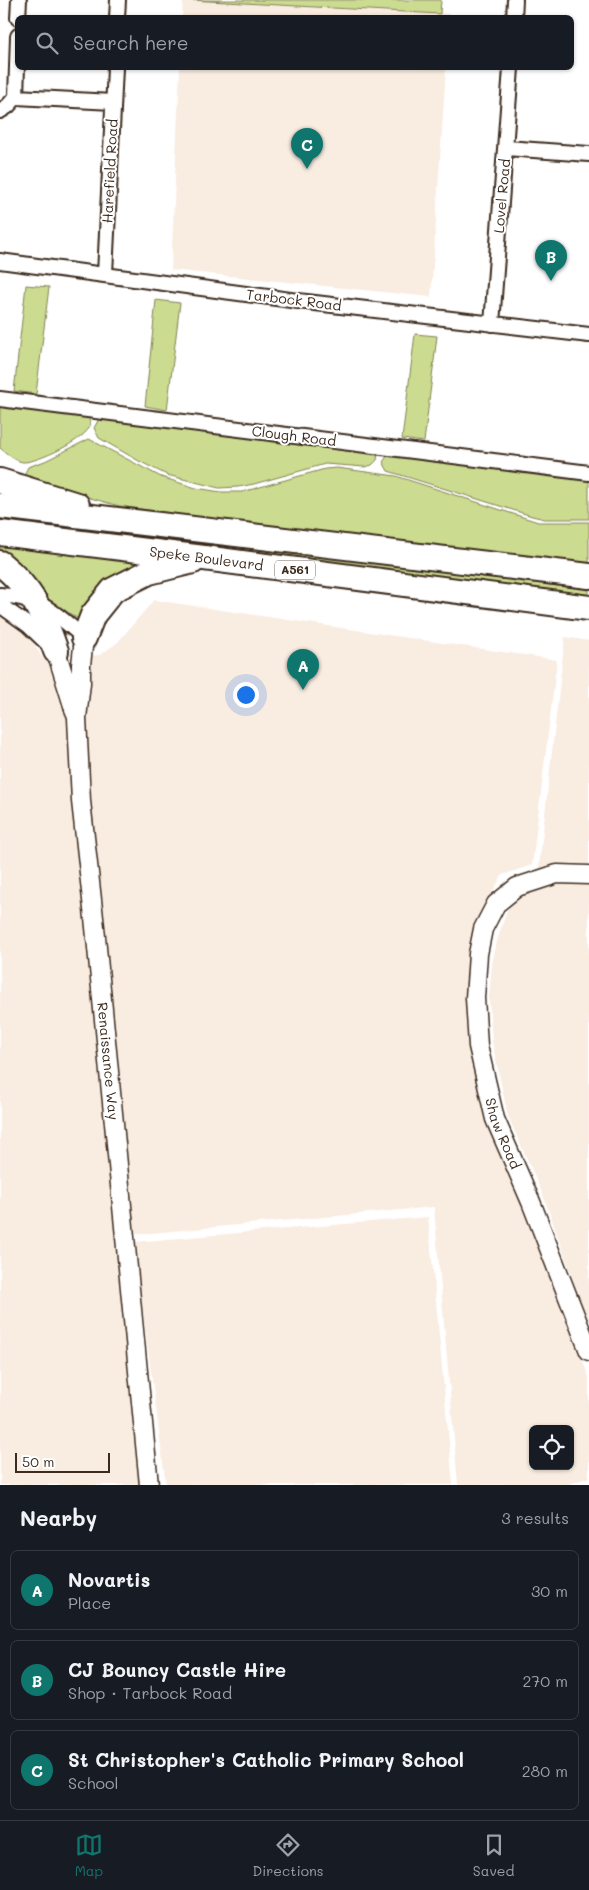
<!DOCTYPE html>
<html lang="en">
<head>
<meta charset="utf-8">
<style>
	body { margin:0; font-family:Mali,sans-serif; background:#242831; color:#f1f3f6 }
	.controls { position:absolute; right:15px; bottom:15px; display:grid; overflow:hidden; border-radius:8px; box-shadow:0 1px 4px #0004 }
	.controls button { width:45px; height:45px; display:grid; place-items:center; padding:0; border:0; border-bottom:1px solid #363941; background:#171b24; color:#f1f3f6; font:25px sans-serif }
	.scale { position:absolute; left:15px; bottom:12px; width:95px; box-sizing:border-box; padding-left:5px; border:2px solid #3b2a1e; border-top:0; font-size:14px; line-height:18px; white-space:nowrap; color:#3b2a1e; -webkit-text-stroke:4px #fff; paint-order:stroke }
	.you { position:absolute; left:245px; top:694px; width:18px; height:18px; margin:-12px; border:4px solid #fff; border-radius:50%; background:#1a73e8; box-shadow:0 0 0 8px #1a73e833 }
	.badge { display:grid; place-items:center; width:32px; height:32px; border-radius:50%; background:#0f766e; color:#fff; font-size:16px; font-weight:700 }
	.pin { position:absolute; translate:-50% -41px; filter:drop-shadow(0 1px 2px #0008) }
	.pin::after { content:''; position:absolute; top:26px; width:18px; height:15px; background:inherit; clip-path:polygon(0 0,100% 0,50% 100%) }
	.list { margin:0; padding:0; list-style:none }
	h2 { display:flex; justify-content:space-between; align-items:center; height:65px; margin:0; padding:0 20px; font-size:21px }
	h2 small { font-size:16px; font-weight:400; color:#9ea1a6 }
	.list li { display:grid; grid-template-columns:32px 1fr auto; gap:15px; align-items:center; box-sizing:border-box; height:80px; margin:0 10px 10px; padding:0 10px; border:1px solid #363941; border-radius:8px }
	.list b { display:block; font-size:19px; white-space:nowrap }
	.list p { margin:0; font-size:16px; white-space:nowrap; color:#9ea1a6 }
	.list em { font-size:16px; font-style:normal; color:#9ea1a6 }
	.icon { flex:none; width:28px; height:28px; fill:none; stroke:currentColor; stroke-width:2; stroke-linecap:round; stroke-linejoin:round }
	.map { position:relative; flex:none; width:589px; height:1485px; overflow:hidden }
	.search { position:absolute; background:#171b24; box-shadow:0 1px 4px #0004; left:15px; right:15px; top:15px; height:55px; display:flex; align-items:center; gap:12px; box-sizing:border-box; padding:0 18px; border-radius:8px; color:#9ea1a6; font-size:19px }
	.sheet { height:335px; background:#171b24 }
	nav { display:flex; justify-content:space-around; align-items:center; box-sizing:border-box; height:70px; border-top:1px solid #363941; background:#171b24; font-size:14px; color:#9ea1a6 }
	nav a { display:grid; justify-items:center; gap:2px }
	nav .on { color:#0f766e }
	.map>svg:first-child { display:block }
	.built { fill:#f9ece1; fill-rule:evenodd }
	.green { fill:#cbdb8f; stroke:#838256 }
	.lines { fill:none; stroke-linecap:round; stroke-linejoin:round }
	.minor-casing { stroke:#3b2a1e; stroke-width:18 }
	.tertiary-casing { stroke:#3b2a1e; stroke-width:21 }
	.trunk-casing { stroke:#3b2a1e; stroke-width:28 }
	.minor { stroke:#fff; stroke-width:14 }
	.tertiary { stroke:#fff; stroke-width:18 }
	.trunk { stroke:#fff; stroke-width:24 }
	.labels { text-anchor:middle; stroke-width:4; stroke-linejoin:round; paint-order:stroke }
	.shield { fill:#fff; stroke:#766a62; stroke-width:1 }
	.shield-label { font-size:12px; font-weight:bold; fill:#3b2a1e }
	.street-label { font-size:14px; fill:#3b2a1e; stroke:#fff }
</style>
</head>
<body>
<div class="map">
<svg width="589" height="1485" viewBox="0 0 589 1485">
	<rect width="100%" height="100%" fill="#fff"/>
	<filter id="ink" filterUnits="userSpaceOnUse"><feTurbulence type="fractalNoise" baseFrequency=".02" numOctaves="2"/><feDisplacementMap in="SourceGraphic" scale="10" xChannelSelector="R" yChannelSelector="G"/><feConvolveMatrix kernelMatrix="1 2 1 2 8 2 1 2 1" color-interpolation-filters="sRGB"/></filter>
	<g filter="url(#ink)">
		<!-- built -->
		<path class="built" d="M183,0L204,1L449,14V18H182Z
			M180,68H446L431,297L171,270Z
			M154,600L557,660L532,865L502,875L485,906L474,953L471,1009L548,1268L589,1377V1477L567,1485H458L434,1207L117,1236L142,1485H0V616L29,636L43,659L100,655L117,643ZM533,1429H570V1466H533Z
			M565,637L589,641V1336L571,1273L543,1195L508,1116L492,1042L489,997L493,954L507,910L521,892L537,884Z
			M428,1217L453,1485H166L134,1242Z"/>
		<!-- green -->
		<path class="green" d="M190,0H441L440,14Z
			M26,285L49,287L36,394L14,391Z
			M156,300L180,303L167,410L145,406Z
			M415,334L437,336L424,442L402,439Z
			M0,403L88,413C88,416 90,421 90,425C88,439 36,463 23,462C15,461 6,453 0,448Z
			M101,415L376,450L378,454L377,460L372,465L365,467L325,464L254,484L238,487L219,488L167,475L139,461L99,438L94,428Z
			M89,439L161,477L196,488L221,492H242L325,469L337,468L396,476L538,522H589V566L458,552L119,506L22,479L28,467L45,461Z
			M390,452L589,476V519H545L532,516L388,471L383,462Z
			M0,515L589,590V598L0,523Z
			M0,539L156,559L84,623L45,597L20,565L0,551Z"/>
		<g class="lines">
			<defs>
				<path id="minor" d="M18,18L19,0
					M117,18L118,0
					M514,18L515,0
					M16,97L113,102
					M0,111L8,106L16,97L18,36
					M506,148L589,154
					M0,261L298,301L589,335
					M105,274L115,68
					M492,324L511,68
					M0,399L589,473
					M0,595C40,597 56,613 84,638
					M0,605L28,625L50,646"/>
				<g id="tertiary">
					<path id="s1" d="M84,638L81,665V683L77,718L81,801L95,927L149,1485"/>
					<path d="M56,651L75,712"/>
					<path id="s2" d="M589,875L557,874L517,887L496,904L483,929L478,954L475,998L478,1046L495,1119L531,1202L589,1351"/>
				</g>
				<g id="trunk">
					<path d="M0,481L77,505"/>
					<path d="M0,506L589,576"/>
					<path id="s3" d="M0,533L204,558L589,608"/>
					<path d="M0,563C32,589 43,613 56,651"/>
					<path d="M84,638L93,615L113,590L149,572L193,561"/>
				</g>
			</defs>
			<!-- minor casing -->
			<use href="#minor" class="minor-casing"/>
			<!-- tertiary casing -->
			<use href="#tertiary" class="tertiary-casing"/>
			<!-- trunk casing -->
			<use href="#trunk" class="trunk-casing"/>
			<!-- minor -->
			<use href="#minor" class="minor"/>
			<!-- tertiary -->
			<use href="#tertiary" class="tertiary"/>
			<!-- trunk -->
			<use href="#trunk" class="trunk"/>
		</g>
	</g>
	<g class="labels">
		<!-- shield labels -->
		<rect class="shield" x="275" y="560.5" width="40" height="19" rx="4"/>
		<g class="shield-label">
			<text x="295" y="574">A561</text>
		</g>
		<!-- street labels -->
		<g class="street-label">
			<text transform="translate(110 171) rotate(-87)" y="5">Harefield Road</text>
			<text transform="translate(502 196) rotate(-85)" y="5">Lovel Road</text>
			<text transform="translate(294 300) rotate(7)" y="5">Tarbock Road</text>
			<text transform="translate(294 436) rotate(7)" y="5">Clough Road</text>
			<text dy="5" stroke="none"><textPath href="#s3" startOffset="208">Speke Boulevard</textPath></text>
			<text dy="5" stroke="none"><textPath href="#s1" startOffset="425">Renaissance Way</textPath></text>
			<text dy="5" stroke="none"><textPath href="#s2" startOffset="338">Shaw Road</textPath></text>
		</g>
	</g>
</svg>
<div class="controls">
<button><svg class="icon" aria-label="locate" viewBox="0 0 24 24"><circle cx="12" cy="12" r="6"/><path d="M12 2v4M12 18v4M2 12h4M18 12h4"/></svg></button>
</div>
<div class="scale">50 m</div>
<div class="you"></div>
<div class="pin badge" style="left:303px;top:690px">A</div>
<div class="pin badge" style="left:551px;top:281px">B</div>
<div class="pin badge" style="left:307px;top:169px">C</div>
<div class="search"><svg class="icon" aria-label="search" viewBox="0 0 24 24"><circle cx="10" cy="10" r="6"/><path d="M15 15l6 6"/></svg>Search here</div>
</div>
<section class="sheet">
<h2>Nearby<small>3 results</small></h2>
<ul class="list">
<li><span class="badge">A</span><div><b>Novartis</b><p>Place</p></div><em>30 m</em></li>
<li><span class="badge">B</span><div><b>CJ Bouncy Castle Hire</b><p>Shop · Tarbock Road</p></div><em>270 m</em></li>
<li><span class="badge">C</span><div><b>St Christopher's Catholic Primary School</b><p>School</p></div><em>280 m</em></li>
</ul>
</section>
<nav>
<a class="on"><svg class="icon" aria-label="map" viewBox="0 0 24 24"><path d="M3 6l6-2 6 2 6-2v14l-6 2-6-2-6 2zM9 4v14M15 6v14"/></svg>Map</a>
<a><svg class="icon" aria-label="directions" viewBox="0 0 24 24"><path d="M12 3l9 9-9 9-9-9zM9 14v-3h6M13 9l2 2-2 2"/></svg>Directions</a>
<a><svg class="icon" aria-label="saved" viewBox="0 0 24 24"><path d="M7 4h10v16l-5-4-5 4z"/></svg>Saved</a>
</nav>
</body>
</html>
